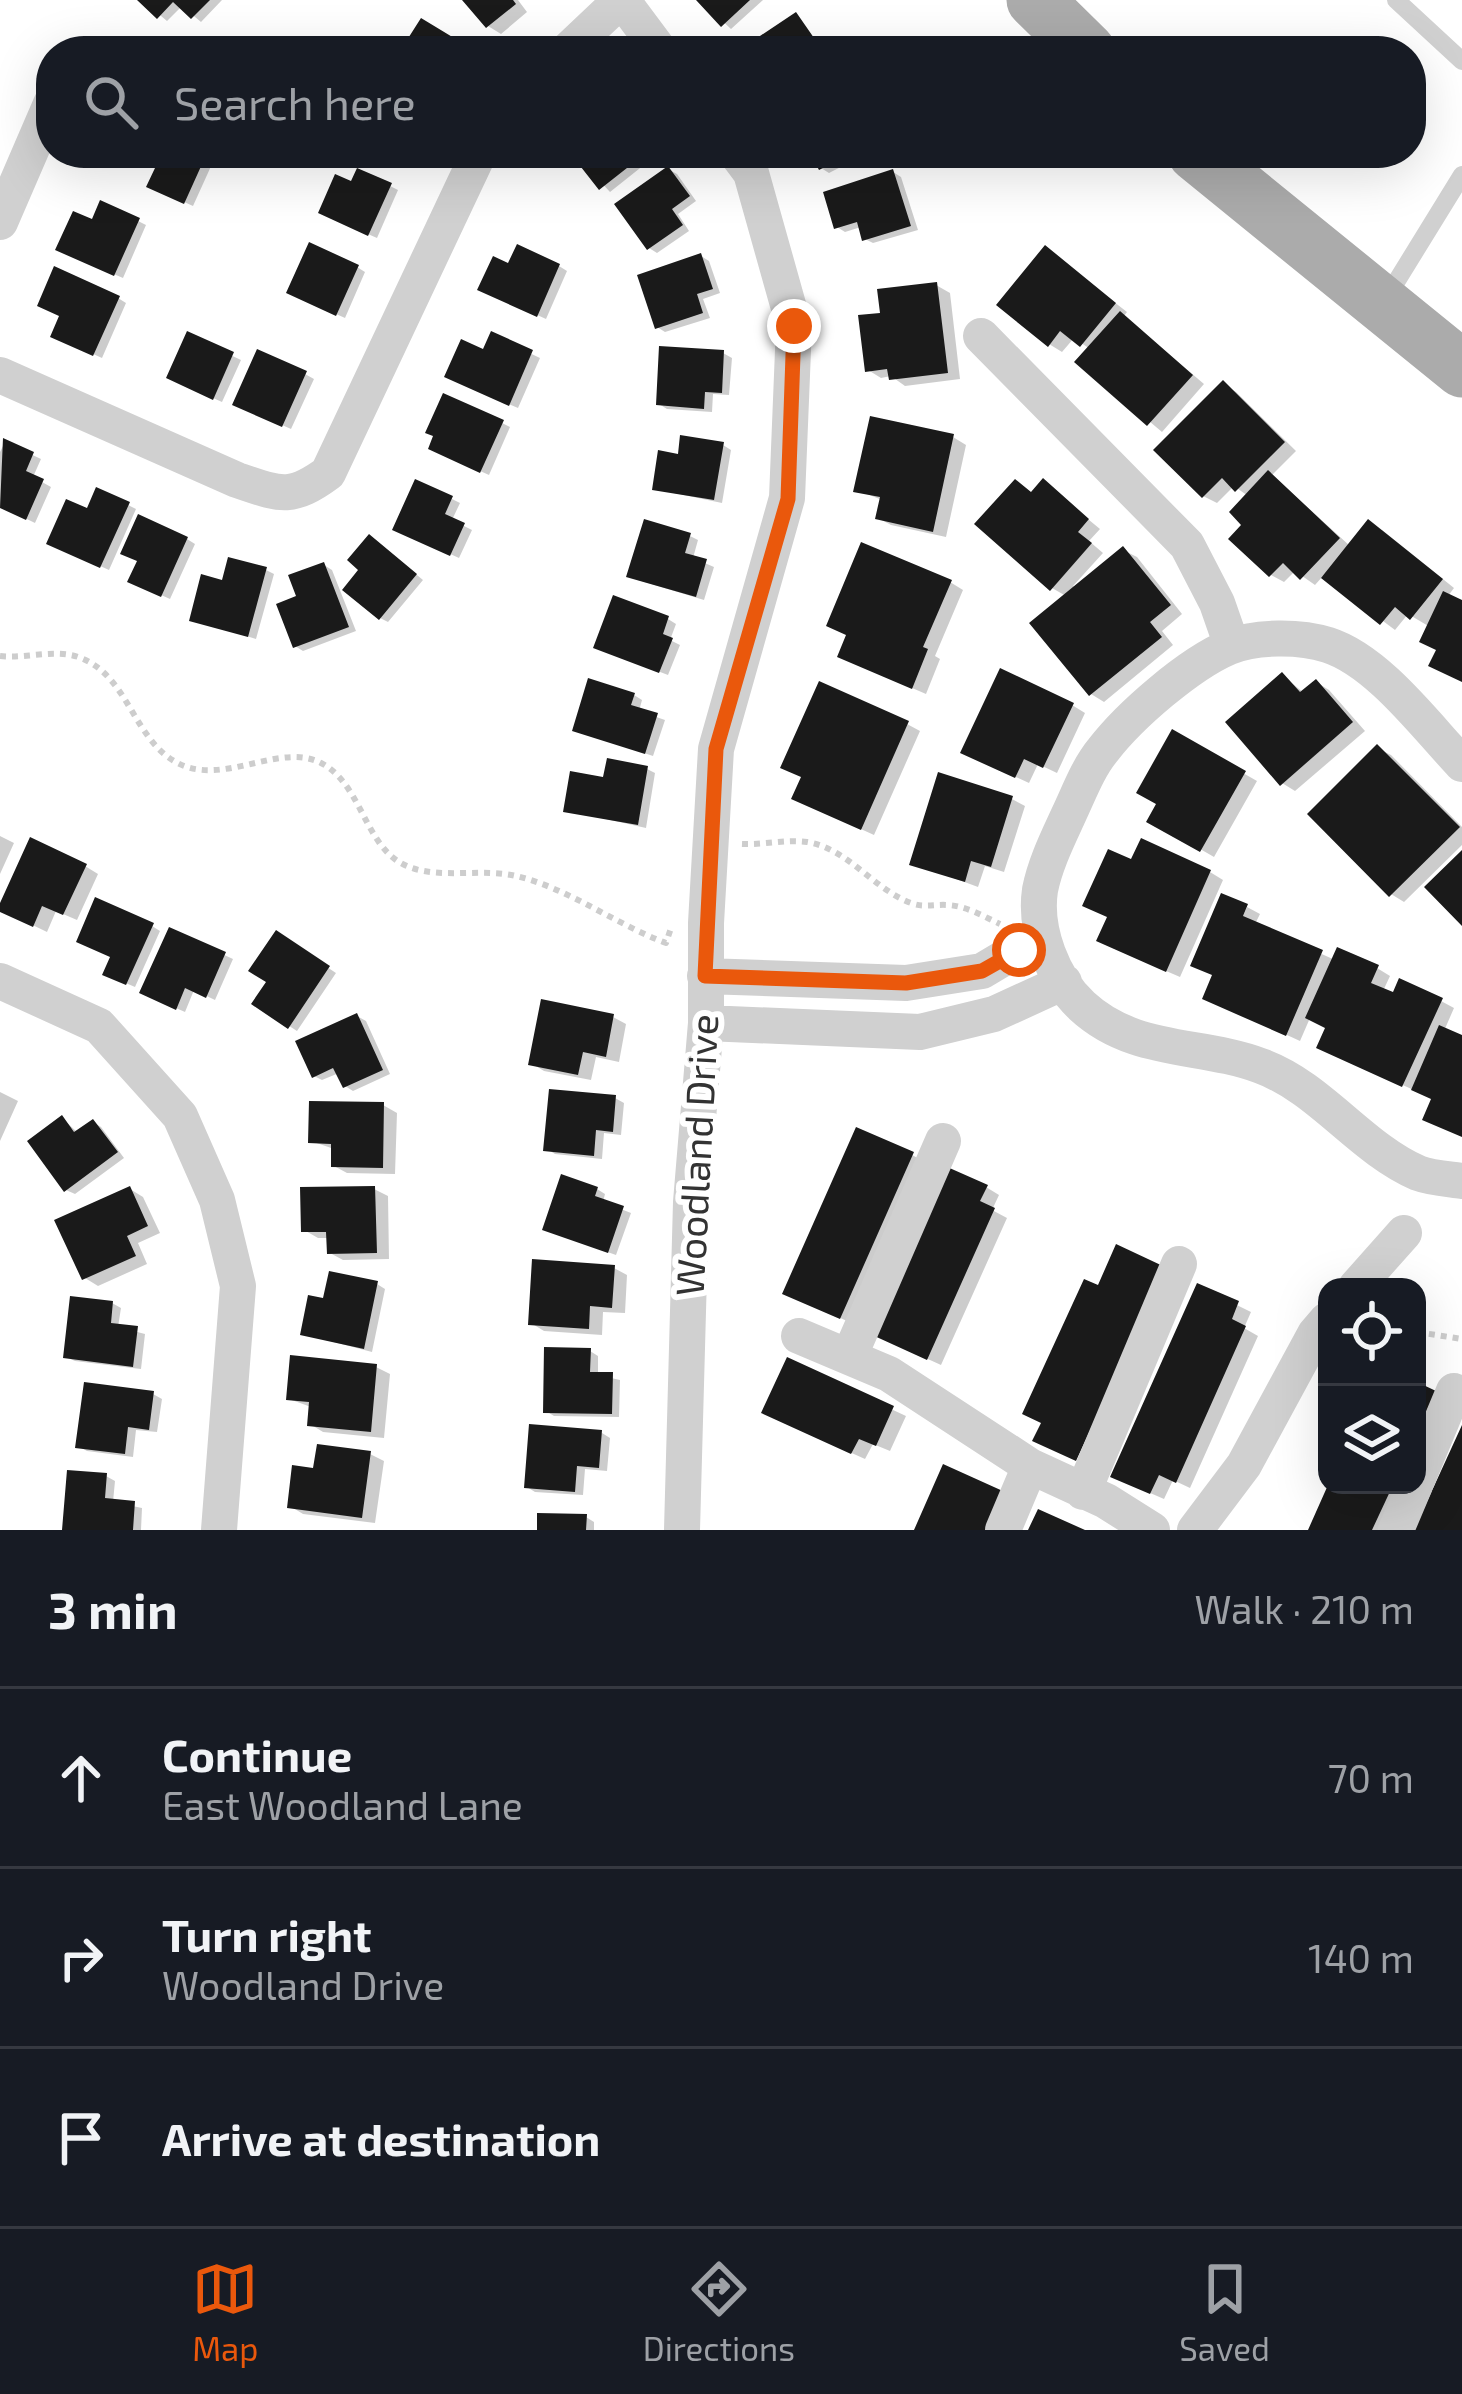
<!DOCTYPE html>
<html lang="en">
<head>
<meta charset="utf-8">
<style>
	body { margin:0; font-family:"Exo 2",sans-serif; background:#20242c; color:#f1f3f6 }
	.controls { position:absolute; right:36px; bottom:36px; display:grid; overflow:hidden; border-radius:24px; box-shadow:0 12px 48px #0002 }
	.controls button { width:108px; height:108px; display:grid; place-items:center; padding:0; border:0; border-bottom:3px solid #363941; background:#171b24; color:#f1f3f6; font:60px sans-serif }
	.stop { position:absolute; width:36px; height:36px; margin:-27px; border:9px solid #ea580c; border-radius:50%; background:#fff }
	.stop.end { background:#ea580c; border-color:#fff; box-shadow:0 3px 12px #0008 }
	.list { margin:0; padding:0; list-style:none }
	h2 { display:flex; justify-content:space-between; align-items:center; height:156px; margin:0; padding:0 48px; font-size:51px }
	h2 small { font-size:39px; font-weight:400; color:#9ea1a6 }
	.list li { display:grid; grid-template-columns:78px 1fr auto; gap:36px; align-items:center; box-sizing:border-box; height:180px; padding:0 48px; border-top:3px solid #363941 }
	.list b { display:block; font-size:45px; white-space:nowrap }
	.list p { margin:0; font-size:39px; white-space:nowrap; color:#9ea1a6 }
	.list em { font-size:39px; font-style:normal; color:#9ea1a6 }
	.icon { flex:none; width:66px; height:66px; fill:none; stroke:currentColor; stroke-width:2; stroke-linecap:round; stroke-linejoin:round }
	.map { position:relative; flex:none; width:1462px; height:1530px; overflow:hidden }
	.search { position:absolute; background:#171b24; box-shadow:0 12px 48px #0002; left:36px; right:36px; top:36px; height:132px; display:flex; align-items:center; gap:30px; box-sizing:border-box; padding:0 42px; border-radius:48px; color:#9ea1a6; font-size:45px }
	.sheet { height:696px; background:#171b24 }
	nav { display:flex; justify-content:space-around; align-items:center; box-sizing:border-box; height:168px; border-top:3px solid #363941; background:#171b24; font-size:33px; color:#9ea1a6 }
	nav a { display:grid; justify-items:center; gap:6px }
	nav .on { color:#ea580c }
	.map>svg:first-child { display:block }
	.shadow { fill:#0003 }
	.building { fill:#1a1a1a }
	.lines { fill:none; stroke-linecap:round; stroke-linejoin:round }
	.path { stroke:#cdcdcd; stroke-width:6; stroke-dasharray:6 6; stroke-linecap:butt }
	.service { stroke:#d0d0d0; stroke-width:18 }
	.minor { stroke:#d0d0d0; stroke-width:36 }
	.primary { stroke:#ababab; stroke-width:57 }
	.route { stroke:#ea580c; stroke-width:15 }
	.labels { text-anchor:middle; stroke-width:12; stroke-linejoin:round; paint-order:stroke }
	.street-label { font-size:39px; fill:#333; stroke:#fff }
</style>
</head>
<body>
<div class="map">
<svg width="1462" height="1530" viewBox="0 0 1462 1530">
	<rect width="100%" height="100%" fill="#fff"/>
	<!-- shadow -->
	<path class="shadow" d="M142,0H222L201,22L182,6L167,21Z
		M466,0H518L527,12L501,34L488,26Z
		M700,0H763L731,29Z
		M422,22L461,45L457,51H404Z
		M141,153H217L193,206L158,190V167Z
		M574,153H659L610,192Z
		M813,153H868L829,173L821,168Z
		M668,169L677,174L696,201L678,214L689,231L657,253L649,248Z
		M893,172L901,177L918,230L873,243L865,239L861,227L845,232L837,227Z
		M352,185L390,186L398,190L377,238L329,217Z
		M138,221L146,225L123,278L67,254L93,223Z
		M1046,249L1127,312L1124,316L1204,384L1162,432L1079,362L1090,349L1074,338L1062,352L1049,344Z
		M701,256L709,261L720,293L703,299L710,318L665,332L657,327Z
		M559,266L567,271L546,319L489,293L510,267Z
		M357,267L365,272L345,318L298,297Z
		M936,285L950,293L960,379L905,386L891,376L881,378L868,370L884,315Z
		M118,298L126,303L102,358L62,340L63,315Z
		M188,335L241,360L222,402L177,382Z
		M492,335L540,358L518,408L456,381L484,353Z
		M723,353L732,358L729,395L713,394L712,412L667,409L659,404Z
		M305,374L314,379L291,429L244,408Z
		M1223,384L1236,392L1296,451L1272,475L1350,546L1382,530L1454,588L1448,596L1462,603V680L1439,650L1430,627L1408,614L1395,630L1323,576L1315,585L1295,571L1284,582L1271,575L1246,525L1248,496L1234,486L1217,503L1203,496Z
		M502,423L510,427L489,475L440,453Z
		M953,437L966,445L946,537L891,525L878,518L882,500L857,490Z
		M5,442L41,459L33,477L51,487L35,523L0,506V452Z
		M723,445L731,450L722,503L655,489L680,457Z
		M1016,482L1033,494L1043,482L1100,529L1089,541L1103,553L1073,586L1076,588L1123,550L1137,557L1182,614L1162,631L1173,645L1104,702L1091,694L1066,596L1052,588Z
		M452,499L460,503L452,520L472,530L459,558L404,533Z
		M128,505L136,509L109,570L58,547L88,512Z
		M690,536L698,540L693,558L714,567L704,600L638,580Z
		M187,539L195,544L170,599L139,585Z
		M378,543L423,580L388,622L380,618L363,570Z
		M324,565L332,570L356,631L303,651L295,646Z
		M266,570L274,574L256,639L192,619L224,584Z
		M950,582L963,590L935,656L940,659L926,694L854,663Z
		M668,619L676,624L670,640L680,645L668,675L605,651Z
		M1283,676L1304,693L1316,682L1329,690L1365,731L1295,791L1282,783Z
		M590,682L634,695L642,700L639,711L665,720L653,756L575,730Z
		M1072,705L1085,713L1057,773L1038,764L1029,783L977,759Z
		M907,724L920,731L874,835L808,805L804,777Z
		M1173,733L1257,781L1214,857L1150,820L1160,803Z
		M1377,748L1391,755L1462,827V845L1404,902L1391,894Z
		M647,769L655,773L646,828L566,810L606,780Z
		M1012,799L1025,806L1004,872L985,866L978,887L913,863Z
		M0,836L14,843L0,874Z
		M1133,863L1210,872L1223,880L1180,977L1113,948Z
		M85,866L98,874L77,920L56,911L47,932L14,916Z
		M1247,907L1260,914L1255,924L1335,960L1377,968L1390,976L1383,991L1441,1001L1454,1008L1444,1031L1462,1039V1136L1434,1099L1333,1054L1329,1028L1310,1018L1300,1041L1206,998Z
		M152,926L160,931L135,987L114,978Z
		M170,930L233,959L215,1000L194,990L185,1012L151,997Z
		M277,934L336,973L297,1031L255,1004L270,982Z
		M357,1016L366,1021L390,1074L353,1091L345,1086L339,1073L322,1080L314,1076Z
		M613,1017L626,1024L619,1062L596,1057L591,1080L544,1071L531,1063Z
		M0,1092L18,1101L0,1141Z
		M615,1098L624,1103L621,1135L604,1133L602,1159L555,1154L547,1149Z
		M383,1105L397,1113L395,1174L347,1173L334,1166V1149L311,1141Z
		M63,1119L78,1133L93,1122L101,1127L124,1158L75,1194L66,1190Z
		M912,1155L925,1162L854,1324L799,1300Z
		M563,1178L597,1189L605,1194L603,1202L631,1213L616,1255L553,1233Z
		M986,1187L999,1195L992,1210L1007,1218L941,1365L886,1340Z
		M130,1189L143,1197L160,1233L138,1243L147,1264L98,1286L85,1278Z
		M374,1189L388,1196L389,1259L343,1260L330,1253V1238H318L304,1230Z
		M614,1268L627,1275L625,1313L603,1312L602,1335L544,1331L531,1323Z
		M377,1284L385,1289L372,1352L303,1334L325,1302Z
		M1198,1286L1251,1312L1244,1328L1258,1336L1190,1488L1173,1480L1164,1499L1127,1483Z
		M112,1303L121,1308L118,1327L145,1334L141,1369L75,1361L66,1357Z
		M590,1351L598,1356V1375L620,1380L619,1417L554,1416L546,1411Z
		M788,1361L906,1416L890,1451L873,1444L865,1459L778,1420Z
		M376,1367L390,1374L384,1438L323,1432L310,1424L311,1407L289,1399Z
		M153,1394L162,1399L157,1432L136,1430L133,1457L87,1451L78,1446Z
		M602,1433L610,1438L607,1471L585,1469L583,1495L535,1492L527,1487Z
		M370,1454L384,1461L375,1523L303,1514L290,1506L316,1471Z
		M106,1476L115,1481L113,1502L142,1508L141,1530H65Z
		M1332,1485H1409L1389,1530H1311Z
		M586,1517L594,1522V1530H540Z"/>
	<!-- building -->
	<path class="building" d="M137,0H210L191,19L173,2L157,19Z
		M462,0H513L516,4L486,28Z
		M696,0H750L721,27Z
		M796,12L823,51H766L757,38Z
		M421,18L454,38L447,51H400Z
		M192,39L237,46L236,51H190Z
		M138,153H207L184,204L146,187L155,168L135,159Z
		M570,153H646L599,190Z
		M810,153H852L819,170Z
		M668,166L690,196L672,209L683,225L647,250L614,204Z
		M357,168L392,183L368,236L318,213L335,174L351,181Z
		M893,169L911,226L862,241L857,222L834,229L823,192Z
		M100,200L140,218L114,276L55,250L73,211L92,219Z
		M309,242L359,265L336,316L286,293Z
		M517,244L560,264L537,317L477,290L493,256L508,263Z
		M1045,245L1116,303L1080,347L1060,331L1048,347L996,305Z
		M701,253L713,289L697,294L703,313L655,329L637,275Z
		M54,266L120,296L93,356L50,337L59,316L37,306Z
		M937,282L948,373L889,380L887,369L865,372L858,315L880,313L877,289Z
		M1120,311L1193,375L1147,426L1074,362Z
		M187,331L234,352L213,400L166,378Z
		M491,331L533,350L509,406L444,377L461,339L483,349Z
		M659,346L724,350L722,393L705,392L704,409L656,405Z
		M257,349L307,371L282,427L232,405Z
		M1223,380L1285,442L1235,492L1222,478L1202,498L1153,450Z
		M443,393L504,420L480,473L428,449L433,436L425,433Z
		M870,416L954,434L933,532L875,519L880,497L853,492Z
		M680,435L724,442L714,500L652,490L658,450L678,454Z
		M3,438L34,452L26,471L44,479L26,520L0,508Z
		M1268,470L1340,538L1300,580L1283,563L1269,577L1228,539L1241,525L1229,512Z
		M1043,478L1089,519L1078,532L1092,543L1050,591L974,524L1015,479L1031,492Z
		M415,479L453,496L445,514L465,523L450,556L392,530Z
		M96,487L130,502L100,568L46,544L66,499L87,508Z
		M138,514L188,537L161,597L127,582L137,561L120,554Z
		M644,519L691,533L685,553L707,559L696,597L626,577Z
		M1368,519L1443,579L1410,620L1395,607L1380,625L1321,578Z
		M369,534L417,574L379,620L342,590L358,570L347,560Z
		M861,542L952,580L923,647L928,649L912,689L837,657L846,635L826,626Z
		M1123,546L1171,605L1150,622L1162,637L1089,696L1029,623Z
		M228,557L267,567L248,637L189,621L201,574L222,580Z
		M324,562L349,627L293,648L276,604L296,596L288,575Z
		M1443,591L1462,600V682L1428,666L1436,650L1419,642Z
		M613,595L669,616L663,634L673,638L659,673L593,648Z
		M1000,668L1074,703L1043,768L1024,759L1015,778L960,753Z
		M1282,672L1300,692L1316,679L1353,722L1280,786L1225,722Z
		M588,678L635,693L631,705L658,713L645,754L572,731Z
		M819,681L909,721L861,830L791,799L801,777L780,768Z
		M1172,729L1246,771L1200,852L1146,822L1156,804L1136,793Z
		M1377,744L1460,827L1389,897L1307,814Z
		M607,758L648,766L638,825L563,812L570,771L603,777Z
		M938,772L1013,796L991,867L971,861L965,882L909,865Z
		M30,837L87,864L63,915L42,906L33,927L0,912V903Z
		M1141,838L1211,870L1166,972L1096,941L1107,917L1082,906L1108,849L1131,859Z
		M1462,850V926L1424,887Z
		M1221,893L1248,904L1243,916L1323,950L1286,1036L1202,999L1212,975L1190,966Z
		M95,897L154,923L126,985L102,975L110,957L76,942Z
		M169,927L226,952L206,998L185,988L176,1010L139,993Z
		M276,930L330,966L288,1029L251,1004L266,982L248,971Z
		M1337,947L1379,965L1371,983L1393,992L1399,978L1443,998L1402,1087L1316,1048L1325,1028L1305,1018Z
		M541,999L614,1014L606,1057L583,1052L578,1075L528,1065Z
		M357,1013L383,1070L343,1088L333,1068L312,1078L295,1041Z
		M1439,1025L1462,1035V1137L1422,1120L1431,1099L1411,1090Z
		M549,1089L616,1095L613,1132L596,1130L594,1156L543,1151Z
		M309,1101L384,1102L383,1168L331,1167V1144L308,1143Z
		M62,1115L74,1132L93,1119L118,1152L64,1192L27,1141Z
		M856,1127L914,1152L840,1319L782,1294Z
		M945,1166L988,1185L980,1201L995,1208L927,1360L870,1334Z
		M561,1174L598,1187L595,1196L624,1206L608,1253L542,1230Z
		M130,1186L148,1226L127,1236L136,1256L82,1280L54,1220Z
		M375,1186L377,1253L327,1254L326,1232H301L300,1187Z
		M1116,1244L1165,1267L1076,1461L1032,1441L1041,1423L1022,1414L1084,1279L1098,1285Z
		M532,1259L615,1265L612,1308L590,1306L589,1329L528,1325Z
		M329,1271L378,1281L364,1349L300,1335L308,1295L323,1298Z
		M1197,1283L1239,1301L1232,1319L1246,1326L1176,1483L1159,1475L1150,1494L1110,1477Z
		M70,1296L113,1301L111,1323L138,1326L133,1367L63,1358Z
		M544,1347L591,1348L590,1372H613L612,1414L543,1413Z
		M290,1355L377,1364L371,1432L307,1426L309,1402L286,1400Z
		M787,1357L894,1406L876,1446L859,1439L851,1454L761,1413Z
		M84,1382L154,1391L149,1430L128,1427L125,1454L75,1448Z
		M1417,1382L1436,1391L1417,1432Z
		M529,1424L602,1430L599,1468L577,1466L575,1492L524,1488Z
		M1462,1425V1530H1414Z
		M317,1444L371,1451L362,1518L287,1508L292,1465L313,1468Z
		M943,1464L1005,1492L989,1530H914Z
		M67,1470L107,1473L105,1498L135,1501L133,1530H62Z
		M1328,1485H1393L1372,1530H1308Z
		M1038,1509L1085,1530H1028Z
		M537,1513L587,1514L586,1530H537Z"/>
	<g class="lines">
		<!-- path -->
		<path class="path" d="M0,656C27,659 56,648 81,658C132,678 134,749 187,767C231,781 283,743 321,763C360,783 364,840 399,862C432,882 479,867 516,876C568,888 615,924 666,943L671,928
			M742,844C764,845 786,839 807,842C849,849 873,889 911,903C924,908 934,904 948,905C966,906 983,916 1000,924
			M1417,1332L1462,1339"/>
		<!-- service -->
		<path class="service" d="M1396,0L1462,61
			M1385,300L1462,175"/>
		<!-- minor -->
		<path class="minor" d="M622,0L660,51
			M567,51L621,0
			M0,222L51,104
			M981,336L1187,545L1217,603L1232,646
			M0,375L237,480C279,494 290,501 328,473L479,153
			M1462,764C1426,726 1378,661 1328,645C1300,636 1256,636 1229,647C1189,664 1130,715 1103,750C1088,768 1079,793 1069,814C1058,838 1045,864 1040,890C1034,930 1053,979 1082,1006C1134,1054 1200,1043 1261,1066C1321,1088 1359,1147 1418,1173C1431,1178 1448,1179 1462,1181
			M705,976L906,983L982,971L1019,949L1046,948
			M0,981L99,1026L180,1116L217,1200L238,1286L219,1530
			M706,1023L920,1032L994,1014L1064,982
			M1356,1287L1404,1233
			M799,1336L889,1374L1030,1466L1106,1501L1152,1530
			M849,1357L943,1141
			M1417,1480L1454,1391
			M1083,1492L1179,1264
			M682,1530L691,1202L706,1023V923L716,749L787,498L794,326L751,173L736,153
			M1003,1530L1030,1466
			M1195,1530L1244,1465L1315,1334L1327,1320
			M1396,1530L1415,1485"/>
		<!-- primary -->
		<path class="primary" d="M1035,0L1087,51
			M1196,153L1462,369"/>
	</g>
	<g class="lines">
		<!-- route -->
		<path class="route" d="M794,326L788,499L716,749L705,976L906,983L982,971L1019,950"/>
	</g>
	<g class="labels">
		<!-- street labels -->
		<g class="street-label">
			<text transform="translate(697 1155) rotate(-87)" y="14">Woodland Drive</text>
		</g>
	</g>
</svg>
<div class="controls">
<button><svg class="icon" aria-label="locate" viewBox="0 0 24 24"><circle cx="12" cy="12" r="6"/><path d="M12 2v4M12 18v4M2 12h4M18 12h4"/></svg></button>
<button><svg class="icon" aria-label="layers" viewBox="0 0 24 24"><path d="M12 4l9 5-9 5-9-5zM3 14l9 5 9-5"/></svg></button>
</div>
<div class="stop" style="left:1019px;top:950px"></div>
<div class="stop end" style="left:794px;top:326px"></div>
<div class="search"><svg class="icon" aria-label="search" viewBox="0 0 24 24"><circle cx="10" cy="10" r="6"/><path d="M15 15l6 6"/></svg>Search here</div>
</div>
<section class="sheet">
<h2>3 min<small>Walk · 210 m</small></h2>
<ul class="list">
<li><svg class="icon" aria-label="ahead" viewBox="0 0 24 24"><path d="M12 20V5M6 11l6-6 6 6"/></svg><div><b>Continue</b><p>East Woodland Lane</p></div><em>70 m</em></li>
<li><svg class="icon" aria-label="right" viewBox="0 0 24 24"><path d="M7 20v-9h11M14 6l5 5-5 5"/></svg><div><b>Turn right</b><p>Woodland Drive</p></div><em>140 m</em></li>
<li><svg class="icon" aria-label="arrive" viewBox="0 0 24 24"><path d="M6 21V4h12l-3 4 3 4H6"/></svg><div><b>Arrive at destination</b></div></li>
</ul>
</section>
<nav>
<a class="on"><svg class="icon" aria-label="map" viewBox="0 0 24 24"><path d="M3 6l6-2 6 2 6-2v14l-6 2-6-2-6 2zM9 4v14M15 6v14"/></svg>Map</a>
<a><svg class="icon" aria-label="directions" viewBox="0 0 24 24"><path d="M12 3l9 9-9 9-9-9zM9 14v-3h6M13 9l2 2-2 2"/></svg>Directions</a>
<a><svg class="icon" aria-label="saved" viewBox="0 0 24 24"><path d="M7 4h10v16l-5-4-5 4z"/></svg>Saved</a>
</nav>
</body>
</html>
